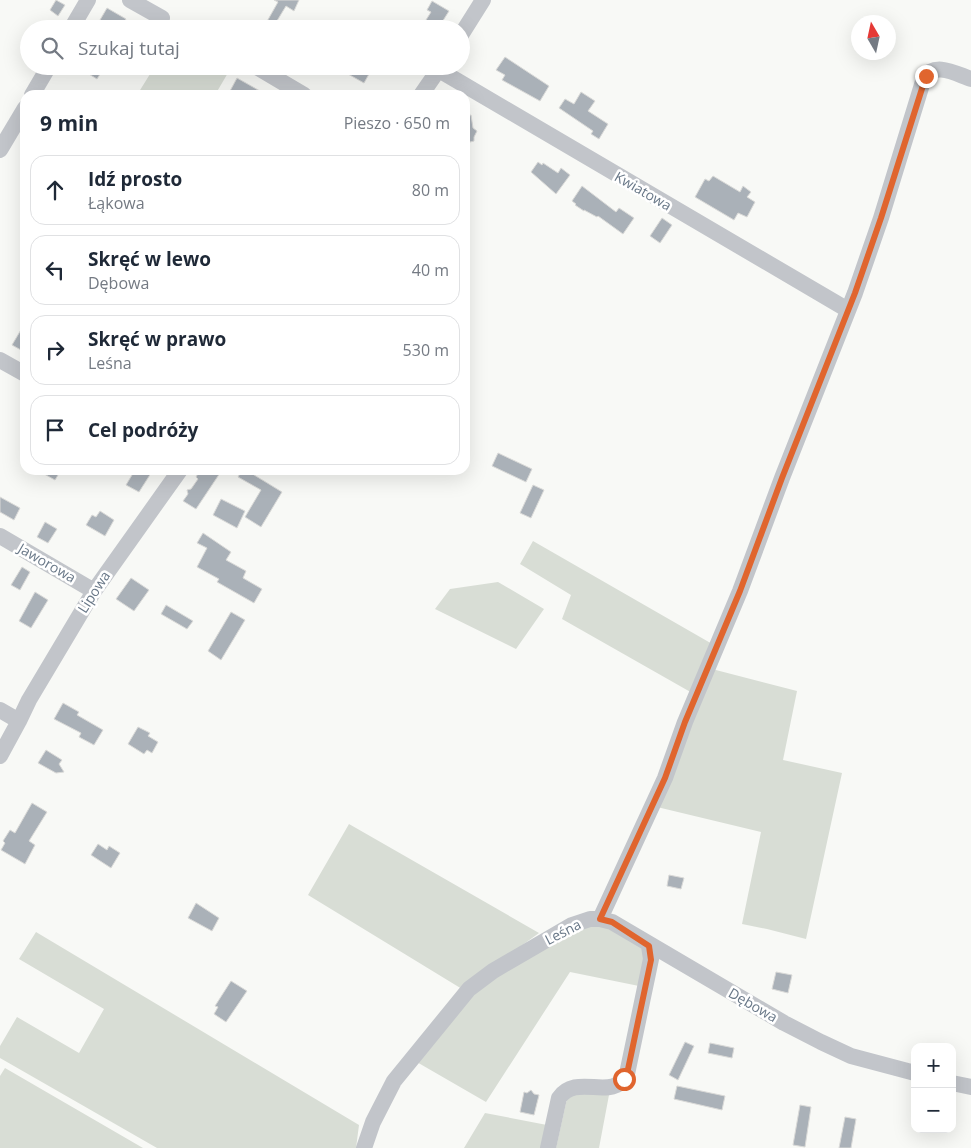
<!DOCTYPE html>
<html lang="pl">
<head>
<meta charset="utf-8">
<style>
	body { margin:0; font-family:"Open Sans",sans-serif; background:#f6f6f7; color:#1f2937 }
	.controls { position:absolute; right:15px; bottom:15px; display:grid; overflow:hidden; border-radius:10px; box-shadow:0 5px 20px #0002 }
	.controls button { width:45px; height:45px; display:grid; place-items:center; padding:0; border:0; border-bottom:1px solid #e0e1e3; background:#fff; color:#1f2937; font:25px sans-serif }
	.compass { position:absolute; left:851px; top:15px; width:45px; height:45px; border-radius:50%; background:#fff; box-shadow:0 5px 20px #0002; rotate:351deg }
	.stop { position:absolute; width:15px; height:15px; margin:-11px; border:4px solid #e0652e; border-radius:50%; background:#fff }
	.stop.end { background:#e0652e; border-color:#fff; box-shadow:0 1px 5px #0008 }
	.list { margin:0; padding:0; list-style:none }
	h2 { display:flex; justify-content:space-between; align-items:center; height:65px; margin:0; padding:0 20px; font-size:21px }
	h2 small { font-size:16px; font-weight:400; color:#747a83 }
	.list li { display:grid; grid-template-columns:32px 1fr auto; gap:15px; align-items:center; box-sizing:border-box; height:70px; margin:0 10px 10px; padding:0 10px; border:1px solid #e0e1e3; border-radius:15px }
	.list b { display:block; font-size:19px; white-space:nowrap }
	.list p { margin:0; font-size:16px; white-space:nowrap; color:#747a83 }
	.list em { font-size:16px; font-style:normal; color:#747a83 }
	.icon { flex:none; width:28px; height:28px; fill:none; stroke:currentColor; stroke-width:2; stroke-linecap:round; stroke-linejoin:round }
	.map { position:relative; flex:none; width:971px; height:1148px; overflow:hidden }
	.search { position:absolute; background:#fff; box-shadow:0 5px 20px #0002; left:20px; top:20px; width:450px; height:55px; display:flex; align-items:center; gap:12px; box-sizing:border-box; padding:0 18px; border-radius:28px; color:#747a83; font-size:19px }
	.panel { position:absolute; background:#fff; box-shadow:0 5px 20px #0002; left:20px; top:90px; width:450px; height:385px; border-radius:15px }
	.map>svg:first-child { display:block }
	.green { fill:#d8ddd5 }
	.building { fill:#aab1b8; stroke:#dadad8 }
	.lines { fill:none; stroke-linecap:round; stroke-linejoin:round }
	.minor { stroke:#c2c5ca; stroke-width:16 }
	.route { stroke:#e0652e; stroke-width:6 }
	.labels { text-anchor:middle; stroke-width:5; stroke-linejoin:round; paint-order:stroke }
	.street-label { font-size:14px; fill:#687787; stroke:#fff }
</style>
</head>
<body>
<div class="map">
<svg width="971" height="1148" viewBox="0 0 971 1148">
	<rect width="100%" height="100%" fill="#f8f9f6"/>
	<!-- green -->
	<path class="green" d="M155,66H232L215,95H137Z
		M533,541L714,645L694,694L562,619L571,595L520,564Z
		M498,582L544,609L516,649L435,609L450,589Z
		M712,669L797,691L783,760L842,773L806,939L767,929L742,924L761,832L657,807Z
		M349,824L539,933L462,989L308,895Z
		M602,924L646,950L639,986L570,972L486,1102L415,1061L471,991L579,926Z
		M36,932L359,1125L356,1148H157L0,1058V1046L17,1017L79,1053L104,1009L19,959Z
		M5,1068L143,1148H0V1076Z
		M580,1089L609,1095L599,1148H556L568,1094Z
		M485,1113L547,1125L542,1148H464Z"/>
	<!-- building -->
	<path class="building" d="M56,0L65,5L58,16L50,10Z
		M274,0H299L294,11L286,6L272,29L265,25L278,2Z
		M432,1L449,11L439,27L426,20L431,12L427,10Z
		M107,8L126,19L120,29H109L107,24L100,20Z
		M505,57L549,86L540,101L502,80L505,75L496,70Z
		M76,66H105L97,79Z
		M352,66H366L365,69L368,70L366,73L369,74L364,83L348,74Z
		M237,78L267,95H237L230,91Z
		M581,92L595,101L588,111L608,124L599,139L591,134L593,131L559,108L565,99L574,104Z
		M471,115L473,128L477,131L474,137V141L470,142L465,149V116Z
		M538,162L542,165L543,163L558,173L561,168L570,175L556,194L531,172Z
		M713,176L740,192L743,186L751,192L747,197L755,202L747,217L738,213L734,220L695,197L705,179L709,181Z
		M582,186L616,212L619,208L634,218L623,234L598,216L597,217L584,210V211L575,205L576,204L572,201Z
		M662,218L672,225L660,243L650,236Z
		M25,323V343L21,350L12,345Z
		M498,453L532,469L526,482L492,466Z
		M37,470H61L55,480Z
		M135,470H153L139,492L126,485Z
		M200,470H222L196,509L183,501L188,494L187,490L191,489L198,479L196,477Z
		M242,470H246L282,492L261,527L245,517L261,490L238,477Z
		M533,485L544,490L531,518L520,513Z
		M0,497L20,508L14,520L0,512Z
		M221,499L245,511L237,528L213,515Z
		M100,511L114,520L105,536L86,525L92,515L96,517Z
		M45,522L57,529L48,543L37,537Z
		M203,533L231,552L226,560L246,571L243,578L262,589L254,603L217,582L219,579L197,567L207,548L197,543Z
		M22,567L30,572L20,590L11,585Z
		M131,578L149,590L134,611L116,599Z
		M35,592L48,600L31,628L19,621Z
		M166,605L193,621L187,629L161,614Z
		M231,612L245,620L221,660L208,651Z
		M63,703L79,712L77,715L103,730L94,745L79,737L81,733L54,719Z
		M138,727L150,733L148,736L158,742L152,753L147,750L144,754L128,744Z
		M46,750L62,760L59,764L64,772L56,773L38,763Z
		M32,803L47,812L29,841L35,845L25,864L1,850L5,843L3,841L10,830L15,833Z
		M98,844L107,850L109,846L120,853L111,868L91,855Z
		M669,875L684,878L681,889L667,886Z
		M196,903L219,918L212,931L188,918Z
		M776,972L792,975L788,993L772,989Z
		M231,981L247,991L226,1022L214,1014L218,1007L215,1006Z
		M685,1042L694,1046L678,1080L669,1075Z
		M710,1043L734,1048L732,1058L708,1053Z
		M677,1086L725,1096L722,1110L674,1099Z
		M531,1090L534,1094L539,1095L534,1115L520,1112L524,1092L527,1093Z
		M800,1105L811,1107L805,1147L793,1145Z
		M845,1117L856,1119L851,1148H839Z"/>
	<g class="lines">
		<!-- minor -->
		<path class="minor" d="M130,0L162,18
			M71,29L88,0
			M461,35L483,0
			M255,66L304,95
			M439,70L848,310
			M32,95L49,66
			M421,95L441,66
			M0,150L25,108
			M0,360L25,374
			M0,536L94,591
			M0,710L19,721
			M0,756L19,721L29,700L94,591L180,470
			M600,919L665,778L685,722L740,591L782,478L855,293L881,218L924,78C935,61 956,74 971,79
			M952,1083L971,1087
			M364,1148L373,1122L394,1081L469,989L493,971L572,925L590,919H600L612,922L784,1023L821,1042L851,1056L915,1073
			M548,1148L559,1098C577,1072 613,1103 627,1074L651,959L649,946"/>
	</g>
	<g class="lines">
		<!-- route -->
		<path class="route" d="M624,1079L627,1074L651,960L649,946L612,922L600,919L665,778L685,722L740,591L782,478L855,293L881,218L926,76"/>
	</g>
	<g class="labels">
		<!-- street labels -->
		<g class="street-label">
			<text transform="translate(643 191) rotate(30)" y="5">Kwiatowa</text>
			<text transform="translate(47 563) rotate(30)" y="5">Jaworowa</text>
			<text transform="translate(94 592) rotate(-57)" y="5">Lipowa</text>
			<text transform="translate(563 932) rotate(-27)" y="5">Leśna</text>
			<text transform="translate(753 1005) rotate(30)" y="5">Dębowa</text>
		</g>
	</g>
</svg>
<div class="controls">
<button>+</button>
<button>−</button>
</div>
<svg class="compass" viewBox="-18 -18 36 36"><path d="M0-13l5 13h-10z" fill="#e53935"/><path d="M0 13l5-13h-10z" fill="#747a83"/></svg>
<div class="stop" style="left:624px;top:1079px"></div>
<div class="stop end" style="left:926px;top:76px"></div>
<div class="search"><svg class="icon" aria-label="search" viewBox="0 0 24 24"><circle cx="10" cy="10" r="6"/><path d="M15 15l6 6"/></svg>Szukaj tutaj</div>
<section class="panel">
<h2>9 min<small>Pieszo · 650 m</small></h2>
<ul class="list">
<li><svg class="icon" aria-label="ahead" viewBox="0 0 24 24"><path d="M12 20V5M6 11l6-6 6 6"/></svg><div><b>Idź prosto</b><p>Łąkowa</p></div><em>80 m</em></li>
<li><svg class="icon" aria-label="left" viewBox="0 0 24 24"><path d="M17 20v-9H6M10 6l-5 5 5 5"/></svg><div><b>Skręć w lewo</b><p>Dębowa</p></div><em>40 m</em></li>
<li><svg class="icon" aria-label="right" viewBox="0 0 24 24"><path d="M7 20v-9h11M14 6l5 5-5 5"/></svg><div><b>Skręć w prawo</b><p>Leśna</p></div><em>530 m</em></li>
<li><svg class="icon" aria-label="arrive" viewBox="0 0 24 24"><path d="M6 21V4h12l-3 4 3 4H6"/></svg><div><b>Cel podróży</b></div></li>
</ul>
</section>
</div>
</body>
</html>
